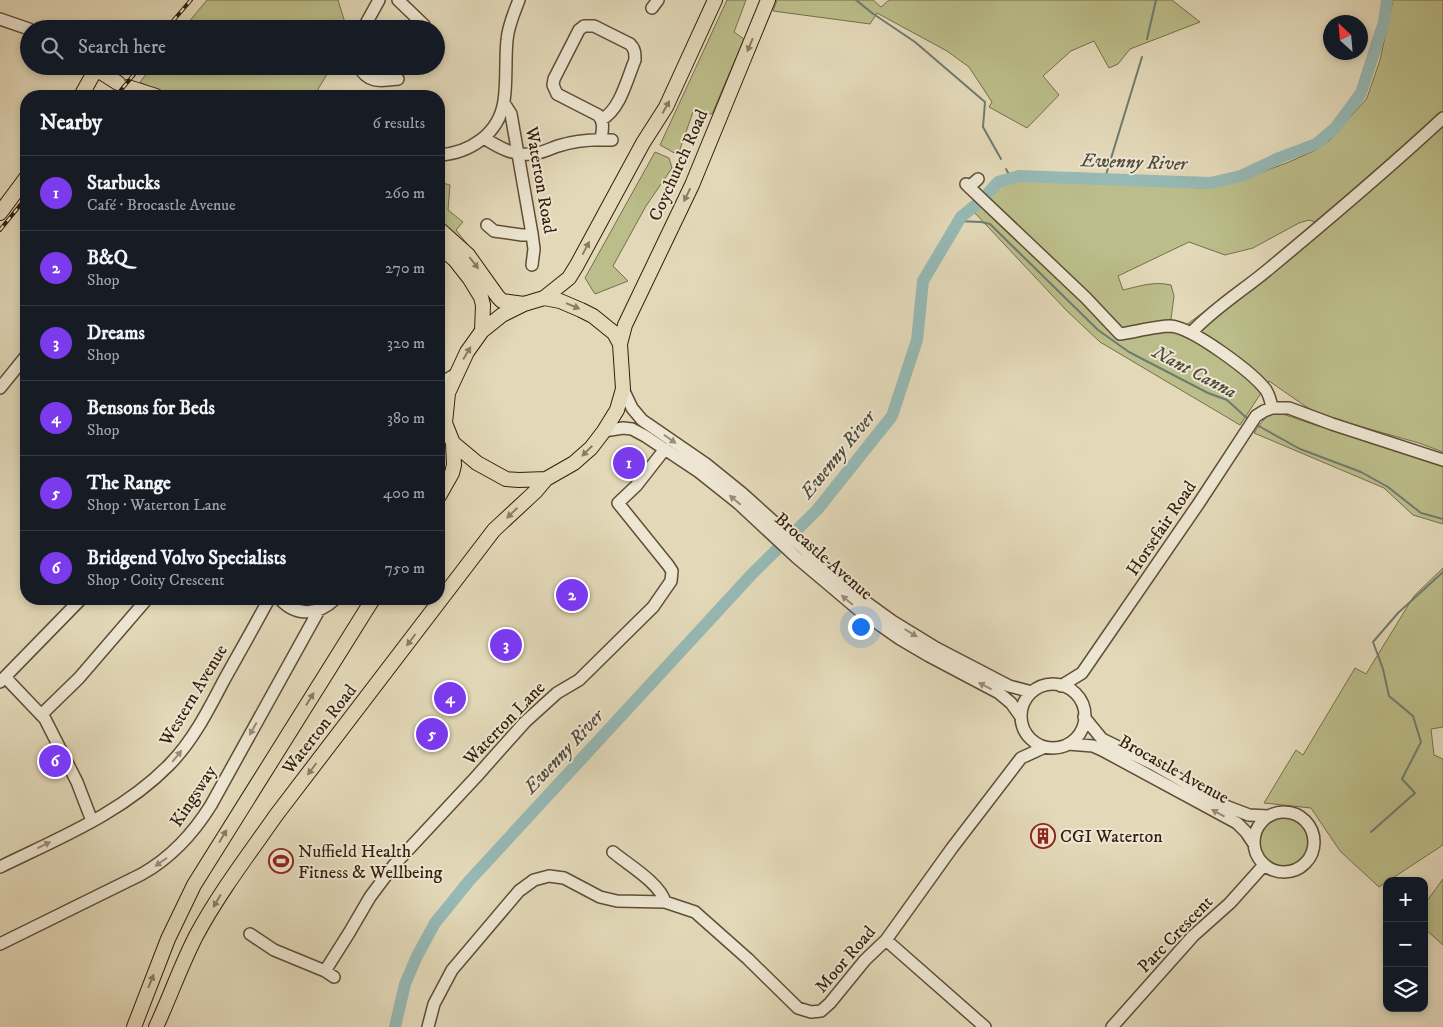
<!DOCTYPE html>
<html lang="en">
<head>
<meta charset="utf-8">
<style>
	body { margin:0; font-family:"IM FELL DW Pica",serif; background:#20242c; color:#f1f3f6 }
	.controls { position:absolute; right:15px; bottom:15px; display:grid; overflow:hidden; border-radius:10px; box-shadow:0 2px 8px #0003 }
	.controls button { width:45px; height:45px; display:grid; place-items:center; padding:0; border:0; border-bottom:1px solid #363941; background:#171b24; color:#f1f3f6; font:25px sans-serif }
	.compass { position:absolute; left:1323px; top:15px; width:45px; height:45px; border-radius:50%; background:#171b24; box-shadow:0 2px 8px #0003; rotate:334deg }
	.you { position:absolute; left:860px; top:626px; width:18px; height:18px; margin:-12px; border:4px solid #fff; border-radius:50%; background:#1a73e8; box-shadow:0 0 0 8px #1a73e833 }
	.badge { display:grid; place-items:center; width:32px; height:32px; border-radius:50%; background:#7c3aed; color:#fff; font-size:16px; font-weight:700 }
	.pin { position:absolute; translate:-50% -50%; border:2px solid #fff; box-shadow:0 1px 5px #0006 }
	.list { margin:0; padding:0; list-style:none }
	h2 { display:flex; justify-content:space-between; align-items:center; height:65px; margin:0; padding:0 20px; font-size:21px }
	h2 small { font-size:16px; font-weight:400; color:#9ea1a6 }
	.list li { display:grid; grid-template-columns:32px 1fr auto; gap:15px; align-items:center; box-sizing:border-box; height:75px; padding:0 20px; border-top:1px solid #363941 }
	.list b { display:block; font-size:19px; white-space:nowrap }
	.list p { margin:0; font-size:16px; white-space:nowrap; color:#9ea1a6 }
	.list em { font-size:16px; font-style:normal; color:#9ea1a6 }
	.icon { flex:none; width:28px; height:28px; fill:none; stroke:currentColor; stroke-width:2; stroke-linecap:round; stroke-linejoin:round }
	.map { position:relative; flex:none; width:1443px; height:1027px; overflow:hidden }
	.search { position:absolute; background:#171b24; box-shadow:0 2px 8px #0003; left:20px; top:20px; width:425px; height:55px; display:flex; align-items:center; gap:12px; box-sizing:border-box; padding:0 18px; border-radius:28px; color:#9ea1a6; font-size:19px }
	.panel { position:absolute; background:#171b24; box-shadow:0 2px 8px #0003; left:20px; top:90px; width:425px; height:515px; border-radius:20px }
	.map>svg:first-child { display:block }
	.green { fill:#bbbd8a; stroke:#776e4a; fill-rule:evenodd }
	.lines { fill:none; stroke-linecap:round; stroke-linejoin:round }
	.stream { stroke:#6e7b71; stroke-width:2 }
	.river { stroke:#96b9b5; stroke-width:12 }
	.minor-casing { stroke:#5f4d36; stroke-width:14 }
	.major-casing { stroke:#331e0b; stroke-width:16 }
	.minor { stroke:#ede6d2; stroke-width:11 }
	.major { stroke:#e3d9b9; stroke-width:14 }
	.rail-casing { stroke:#331e0b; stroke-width:4 }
	.rail { stroke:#ede6d2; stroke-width:2; stroke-dasharray:5.5; stroke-linecap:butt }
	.oneway { fill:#8b7c62 }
	.oneway2 { fill:#998c78 }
	.labels { text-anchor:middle; stroke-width:4; stroke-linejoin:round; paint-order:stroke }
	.street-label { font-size:18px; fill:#331e0b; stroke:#ede6d2 }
	.poi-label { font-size:18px; fill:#331e0b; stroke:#ede6d2; text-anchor:start }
	.water-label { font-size:19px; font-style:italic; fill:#514c3e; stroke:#ede6d2 }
</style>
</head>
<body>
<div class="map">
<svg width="1443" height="1027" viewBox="0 0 1443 1027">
	<rect width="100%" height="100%" fill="#e3d9b9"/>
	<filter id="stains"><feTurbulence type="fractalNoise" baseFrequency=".004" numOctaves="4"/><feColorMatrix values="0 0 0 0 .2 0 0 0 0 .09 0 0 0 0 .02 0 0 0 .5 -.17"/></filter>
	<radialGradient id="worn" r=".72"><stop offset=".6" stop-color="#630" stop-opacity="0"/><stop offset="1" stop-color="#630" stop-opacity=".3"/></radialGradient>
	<!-- green -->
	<path class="green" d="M207,0H338L347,29H183Z
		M727,0H746L734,32L744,39L712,114L693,112L678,155L660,145Z
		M777,0H873L881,7L889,0H1172L1200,22L1130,49L1118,64L1109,68L1094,41L1071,51L1043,76L1059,95L1027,128L989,107L992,102L969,67L947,51L877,13L870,24L773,11Z
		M1393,0H1443V452L1419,443L1323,416L1305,406L1269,381L1240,425L1100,342L1066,310L974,212L1005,183L1024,180L1205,188L1232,183L1289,162L1316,150L1330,140L1367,98L1380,60ZM1309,220L1315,222L1255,274L1182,328L1171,319L1174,296L1171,285C1154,281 1140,286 1123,290L1118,276L1189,242L1225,255L1253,248L1299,223Z
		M153,66H332L314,96H187L158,91L140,82Z
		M655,152L669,158L672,168L646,206L613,266L628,281L595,294L585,278Z
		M439,182L450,185L448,210L463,222L456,230L476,255L439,229Z
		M1277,412L1315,425L1443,462V524L1413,515L1384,488L1254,433C1261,423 1265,415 1277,412Z
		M1443,568V727L1431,729L1434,755L1443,759V845L1379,887L1340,851L1311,808L1264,803L1296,750L1303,755L1355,668L1366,674L1414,596Z
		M1259 842a25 25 0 1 1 50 0a25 25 0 1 1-50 0Z
		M1443,879V945L1424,928V905Z"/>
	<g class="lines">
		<!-- stream -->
		<path class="stream" d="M856,0L872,13L915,42L985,102L983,127L1001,159
			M1147,39L1156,0
			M1006,169L1011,178
			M1105,178L1142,57
			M957,221L981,222L990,224L1098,330L1129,352L1208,393L1227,400L1249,420
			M1255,424L1300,449L1361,472L1388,487L1421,513L1443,519
			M1371,832L1415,793L1402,779L1421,742L1413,716L1389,696L1383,669L1373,642L1398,613L1443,572"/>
		<!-- river -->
		<path class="river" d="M395,1027L405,984L417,956L435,923L469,881L752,574L817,510L892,416L917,340L923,281L961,217L982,200L998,182L1019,176L1210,183L1241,176L1279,158L1316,144L1335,128L1361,93L1384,22L1387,0"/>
		<defs>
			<path id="minor" d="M398,0L424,25L426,29
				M652,8L658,0
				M0,19L29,29
				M363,29L379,0
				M359,66C367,84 382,81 398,79
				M504,103L511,114L532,234L534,249L532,265
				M484,138C498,147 514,156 531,154C540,154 549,149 558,146C576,140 593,139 612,140
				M601,140C602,131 605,122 598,115L557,94L553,85L554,79L579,30L584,26H594L630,44C635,49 635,53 635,60C627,79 620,110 602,119
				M439,155C470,153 499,134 504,101C507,81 505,60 507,40C508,26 514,13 519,0
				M966,184L969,187L978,179
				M969,187L1086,298L1120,334C1134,332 1157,326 1170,326C1192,327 1252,372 1266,390C1269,395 1271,402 1272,408
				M487,225L494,231L522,235L532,234
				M1191,333C1214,308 1244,290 1270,268C1329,219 1387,170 1443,118
				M439,384L456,374
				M0,388L26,356
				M623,389L632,408L642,420L706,464L743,494L837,579L863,600L892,621L936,648L1009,686L1032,692
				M604,431L623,428L632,429L645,436L699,472L738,503L796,557L860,611L900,639L929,656L999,693L1011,703L1021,717
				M280,599C296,617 319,615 335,599
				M5,677L45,719L77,782L92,821
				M0,682L81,599
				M1021 716a32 32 0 1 1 64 0a32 32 0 1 1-64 0Z
				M1061,686L1082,673L1199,503L1241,439L1256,416L1264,411L1272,408H1289L1332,424L1443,460
				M41,715L79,678L147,599
				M1084,717L1102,739L1153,764L1228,807L1249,815L1268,816
				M1068,744L1093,746L1102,750L1237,823L1246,832L1254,844
				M1254 842a30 30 0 1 1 60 0a30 30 0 1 1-60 0Z
				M613,852C627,864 660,883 665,902
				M0,867C59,838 122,813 169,765C192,742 208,711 223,682C238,655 254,627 269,599
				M250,934L274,950L325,971L334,977
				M886,940L985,1027
				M0,944L142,874C172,857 193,834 211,805L319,610
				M325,971L349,933L370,897L394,865L476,777L525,722L557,693L579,680L653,607L671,581L672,571L668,565L618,503L636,486L665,449
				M428,1027L434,1004L452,970L519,891L534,880L549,876L564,878L600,897L617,901L665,902L695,912L748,959L798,1008L811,1012L821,1011L830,1003L865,960L886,940L952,848L1021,758L1045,747
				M1112,1027L1193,936L1230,903L1264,865"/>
			<path id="major" d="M128,87L156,96
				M81,96L96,69L118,83
				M0,213L26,178
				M439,229L468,255L498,297L502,301L524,304
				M439,246L455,260L470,279L481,297L483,305L482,331L467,352L448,393L445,423L453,443L477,463L506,479L519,480L546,479L574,463L591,448L604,431L617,410L623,389L620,344L614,333L593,316L581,310L560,301L544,298L524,304L502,315L482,331
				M544,298L569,278L577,265L643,143L666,107L715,0
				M620,344L625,325L692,185L768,0
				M439,496L452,473L454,465L453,443
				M134,1027L168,939L194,885L373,599
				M156,1027C170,997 181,965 196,936C219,893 249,854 277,814L494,530L536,491L546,479"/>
		</defs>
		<!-- minor casing -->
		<use href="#minor" class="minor-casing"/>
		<!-- major casing -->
		<use href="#major" class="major-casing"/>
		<!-- minor -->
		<use href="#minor" class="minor"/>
		<!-- major -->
		<use href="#major" class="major"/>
		<defs>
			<path id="rail" d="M166,29L191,0
				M116,96L141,66
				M0,230L26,198"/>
		</defs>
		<!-- rail casing -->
		<use href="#rail" class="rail-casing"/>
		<!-- rail -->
		<use href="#rail" class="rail"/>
	</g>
	<!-- one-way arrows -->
	<defs><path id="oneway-solid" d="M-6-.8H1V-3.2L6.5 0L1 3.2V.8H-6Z" transform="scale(1.25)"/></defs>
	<g class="oneway">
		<use href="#oneway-solid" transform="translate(750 45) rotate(112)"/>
		<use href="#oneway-solid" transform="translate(666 107) rotate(-61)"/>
		<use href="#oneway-solid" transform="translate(687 195) rotate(116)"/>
		<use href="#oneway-solid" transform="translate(586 248) rotate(-62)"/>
		<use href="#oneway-solid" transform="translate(474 263) rotate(52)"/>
		<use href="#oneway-solid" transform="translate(573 306) rotate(23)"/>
		<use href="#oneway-solid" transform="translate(467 353) rotate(-59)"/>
		<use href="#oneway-solid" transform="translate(587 451) rotate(135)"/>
		<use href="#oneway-solid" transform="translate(512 513) rotate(136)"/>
		<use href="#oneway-solid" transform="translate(411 640) rotate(127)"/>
		<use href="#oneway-solid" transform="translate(310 699) rotate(-58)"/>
		<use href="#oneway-solid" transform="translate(312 769) rotate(127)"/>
		<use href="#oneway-solid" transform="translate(223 836) rotate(-59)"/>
		<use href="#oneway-solid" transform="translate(217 901) rotate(121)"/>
		<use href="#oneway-solid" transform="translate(151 981) rotate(-68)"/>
	</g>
	<g class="oneway2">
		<use href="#oneway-solid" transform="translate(670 439) rotate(35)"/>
		<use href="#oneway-solid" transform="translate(735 500) rotate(-140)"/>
		<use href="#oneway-solid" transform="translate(847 600) rotate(-140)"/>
		<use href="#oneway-solid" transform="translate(911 633) rotate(32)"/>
		<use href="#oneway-solid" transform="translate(985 686) rotate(-153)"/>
		<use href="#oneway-solid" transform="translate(253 729) rotate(119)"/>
		<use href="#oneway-solid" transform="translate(177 756) rotate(-51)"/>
		<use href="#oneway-solid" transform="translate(1218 813) rotate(-151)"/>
		<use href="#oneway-solid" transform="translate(44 845) rotate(-26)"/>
		<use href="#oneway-solid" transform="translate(161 862) rotate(145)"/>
	</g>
	<!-- icons -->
	<defs>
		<symbol id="building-ring" viewBox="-11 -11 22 22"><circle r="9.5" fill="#ede6d2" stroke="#8f2418" stroke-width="1.5"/><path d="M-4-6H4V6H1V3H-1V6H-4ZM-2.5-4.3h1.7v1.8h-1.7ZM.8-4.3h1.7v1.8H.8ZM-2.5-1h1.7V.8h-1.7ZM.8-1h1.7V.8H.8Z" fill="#8f2418"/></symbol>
		<symbol id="stadium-ring" viewBox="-11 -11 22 22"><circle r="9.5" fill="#ede6d2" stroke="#8f2418" stroke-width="1.5"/><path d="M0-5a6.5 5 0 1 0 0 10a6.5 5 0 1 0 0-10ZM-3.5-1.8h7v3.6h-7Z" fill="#8f2418"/></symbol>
	</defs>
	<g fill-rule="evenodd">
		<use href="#building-ring" x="1029" y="822" width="28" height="28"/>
		<use href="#stadium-ring" x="267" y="847" width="28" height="28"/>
	</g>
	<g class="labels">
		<!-- street labels -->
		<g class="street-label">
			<text transform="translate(678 165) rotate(-66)" y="6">Coychurch Road</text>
			<text transform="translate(541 180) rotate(80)" y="6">Waterton Road</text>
			<text transform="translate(1161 528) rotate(-56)" y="6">Horsefair Road</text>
			<text transform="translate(824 556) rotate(41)" y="6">Brocastle Avenue</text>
			<text transform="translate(193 695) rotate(-59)" y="6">Western Avenue</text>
			<text transform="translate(504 723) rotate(-46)" y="6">Waterton Lane</text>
			<text transform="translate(319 729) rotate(-52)" y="6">Waterton Road</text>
			<text transform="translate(1174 769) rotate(29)" y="6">Brocastle Avenue</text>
			<text transform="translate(193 796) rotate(-57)" y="6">Kingsway</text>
			<text transform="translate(1175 934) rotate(-46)" y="6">Parc Crescent</text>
			<text transform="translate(845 959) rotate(-49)" y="6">Moor Road</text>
		</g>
		<!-- poi labels -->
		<g class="poi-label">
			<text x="1060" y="842">CGI Waterton</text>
			<text x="298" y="857">Nuffield Health<tspan x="298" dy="21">Fitness &amp; Wellbeing</tspan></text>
		</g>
		<!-- water labels -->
		<g class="water-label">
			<text transform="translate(1134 161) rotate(2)" y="7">Ewenny River</text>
			<text transform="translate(1195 371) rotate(28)" y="7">Nant Canna</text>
			<text transform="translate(837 454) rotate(-51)" y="7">Ewenny River</text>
			<text transform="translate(563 751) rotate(-47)" y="7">Ewenny River</text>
		</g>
	</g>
	<rect width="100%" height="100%" filter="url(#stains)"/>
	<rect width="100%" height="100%" fill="url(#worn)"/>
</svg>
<div class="controls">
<button>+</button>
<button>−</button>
<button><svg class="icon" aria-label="layers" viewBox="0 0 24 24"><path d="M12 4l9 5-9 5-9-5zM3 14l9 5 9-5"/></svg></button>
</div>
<svg class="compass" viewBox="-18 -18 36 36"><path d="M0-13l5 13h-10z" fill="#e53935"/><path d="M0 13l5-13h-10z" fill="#9ea1a6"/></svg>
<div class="you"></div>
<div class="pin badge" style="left:629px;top:463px">1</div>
<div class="pin badge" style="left:572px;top:595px">2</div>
<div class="pin badge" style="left:506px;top:645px">3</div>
<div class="pin badge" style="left:450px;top:698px">4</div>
<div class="pin badge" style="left:432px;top:734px">5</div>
<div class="pin badge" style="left:55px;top:761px">6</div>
<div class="search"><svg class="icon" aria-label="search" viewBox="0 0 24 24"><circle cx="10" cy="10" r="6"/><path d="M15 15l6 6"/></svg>Search here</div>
<section class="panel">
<h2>Nearby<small>6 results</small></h2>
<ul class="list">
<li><span class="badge">1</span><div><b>Starbucks</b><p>Café · Brocastle Avenue</p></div><em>260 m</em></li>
<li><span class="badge">2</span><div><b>B&amp;Q</b><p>Shop</p></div><em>270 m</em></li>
<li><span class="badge">3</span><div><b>Dreams</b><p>Shop</p></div><em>320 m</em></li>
<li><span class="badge">4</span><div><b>Bensons for Beds</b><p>Shop</p></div><em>380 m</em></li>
<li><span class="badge">5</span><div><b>The Range</b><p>Shop · Waterton Lane</p></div><em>400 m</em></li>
<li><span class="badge">6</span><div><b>Bridgend Volvo Specialists</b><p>Shop · Coity Crescent</p></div><em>750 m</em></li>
</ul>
</section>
</div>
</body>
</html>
